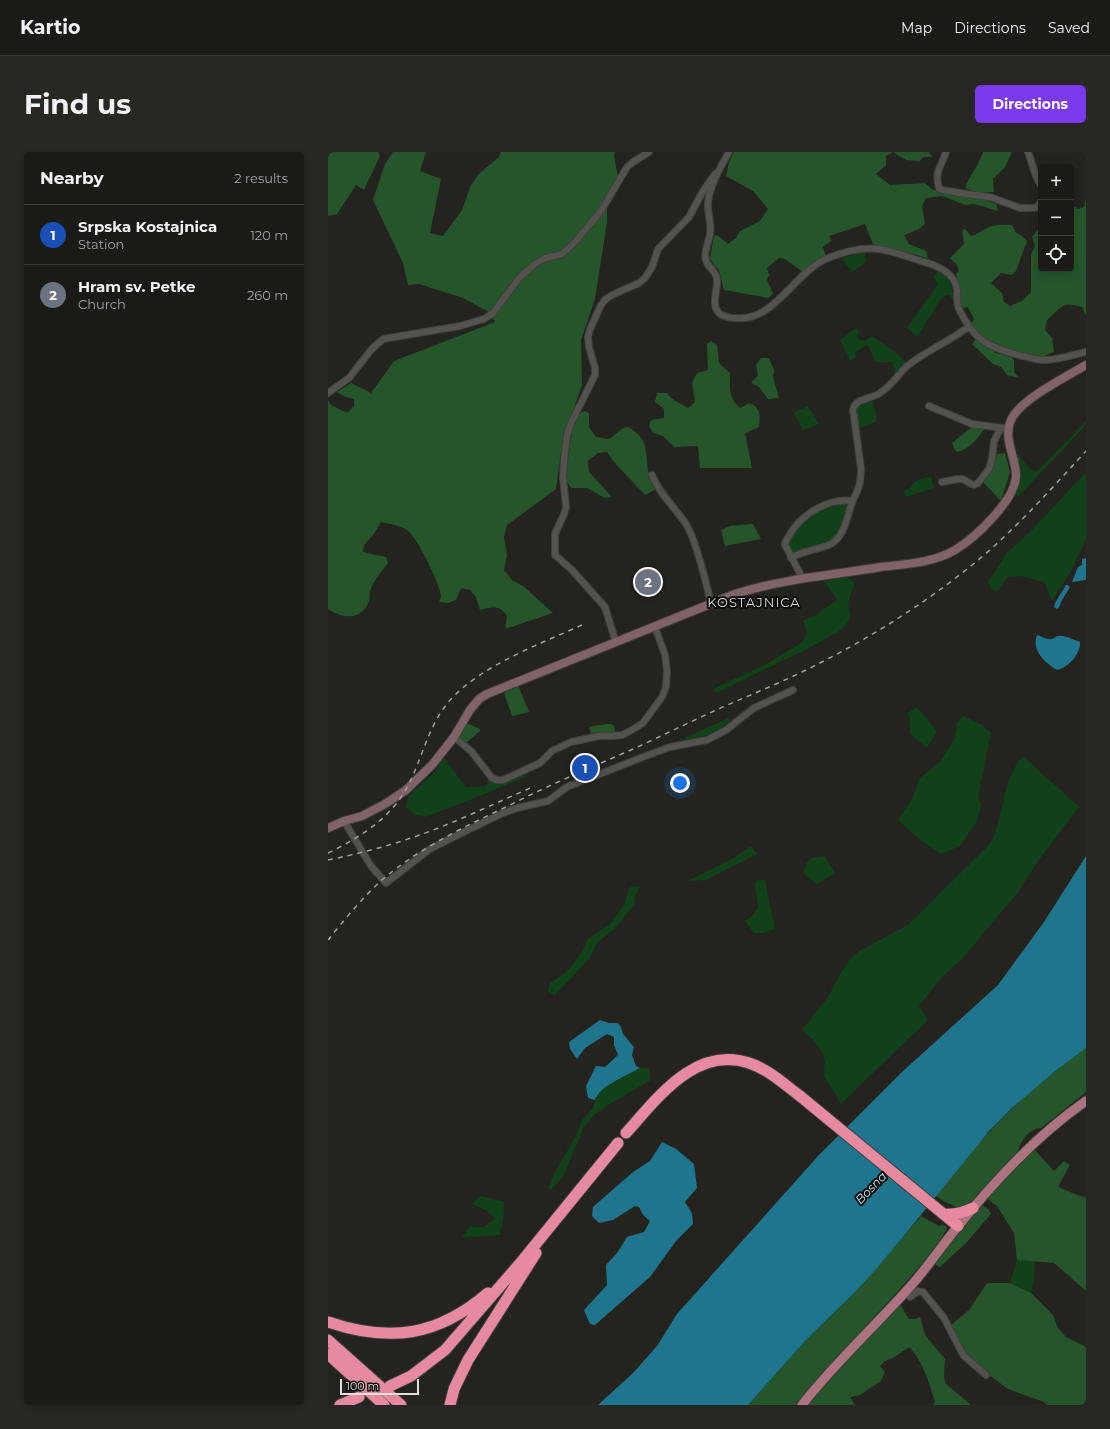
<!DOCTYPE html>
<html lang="en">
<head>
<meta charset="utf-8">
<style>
	body { margin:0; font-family:Montserrat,sans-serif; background:#282723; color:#f1f3f6 }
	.controls { position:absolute; right:12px; top:12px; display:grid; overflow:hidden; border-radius:6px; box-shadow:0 2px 10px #0003 }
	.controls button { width:36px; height:36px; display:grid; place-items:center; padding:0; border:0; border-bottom:1px solid #393835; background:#1b1a16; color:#f1f3f6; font:20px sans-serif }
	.scale { position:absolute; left:12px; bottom:10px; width:79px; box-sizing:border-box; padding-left:4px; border:2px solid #e1e0dd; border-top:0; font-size:11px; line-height:14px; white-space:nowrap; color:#e1e0dd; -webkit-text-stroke:3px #0d0c0a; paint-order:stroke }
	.you { position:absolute; left:352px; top:631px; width:14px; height:14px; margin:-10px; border:3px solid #fff; border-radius:50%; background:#1a73e8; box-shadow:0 0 0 6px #1a73e833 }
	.badge { display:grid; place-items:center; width:26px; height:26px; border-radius:50%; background:#7c3aed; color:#fff; font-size:13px; font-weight:700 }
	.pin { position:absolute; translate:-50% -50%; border:2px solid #fff; box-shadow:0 1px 4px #0006 }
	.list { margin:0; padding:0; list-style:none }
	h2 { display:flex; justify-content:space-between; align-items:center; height:52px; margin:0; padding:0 16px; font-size:17px }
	h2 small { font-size:13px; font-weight:400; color:#a0a1a1 }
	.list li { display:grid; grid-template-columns:26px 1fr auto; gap:12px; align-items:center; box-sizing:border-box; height:60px; padding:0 16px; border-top:1px solid #393835 }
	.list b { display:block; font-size:15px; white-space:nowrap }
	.list p { margin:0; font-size:13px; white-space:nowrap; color:#a0a1a1 }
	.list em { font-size:13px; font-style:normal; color:#a0a1a1 }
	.icon { flex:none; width:22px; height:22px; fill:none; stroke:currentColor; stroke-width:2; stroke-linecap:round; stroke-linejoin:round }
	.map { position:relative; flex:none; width:758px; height:1253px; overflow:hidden; border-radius:6px }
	header { display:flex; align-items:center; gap:24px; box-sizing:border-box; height:56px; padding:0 20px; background:#1b1a16; border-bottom:1px solid #393835 }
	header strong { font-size:19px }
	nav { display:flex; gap:22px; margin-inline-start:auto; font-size:14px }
	.intro { display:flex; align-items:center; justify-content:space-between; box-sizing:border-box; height:96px; padding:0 24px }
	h1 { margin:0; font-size:28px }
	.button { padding:10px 18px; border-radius:6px; background:#7c3aed; color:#fff; font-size:14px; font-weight:700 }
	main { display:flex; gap:24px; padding:0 24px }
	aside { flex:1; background:#1b1a16; border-radius:6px; box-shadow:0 2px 10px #0003 }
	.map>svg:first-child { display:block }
	.green { fill:#104119 }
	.forest { fill:#25552b }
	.water { fill:#1f758e }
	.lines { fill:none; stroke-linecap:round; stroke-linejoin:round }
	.minor-casing { stroke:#403f3b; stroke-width:8 }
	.secondary-casing { stroke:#403f3b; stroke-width:10 }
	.primary-casing { stroke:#403f3b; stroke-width:11 }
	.motorway-casing { stroke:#403f3b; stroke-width:13 }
	.minor { stroke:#53524d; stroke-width:6 }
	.secondary { stroke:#7f6366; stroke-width:8 }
	.primary { stroke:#ab747e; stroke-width:9 }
	.motorway { stroke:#e68a9f; stroke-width:11 }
	.rail { stroke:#a1a09c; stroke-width:1.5; stroke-dasharray:5 5; stroke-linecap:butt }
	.labels { text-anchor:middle; stroke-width:4; stroke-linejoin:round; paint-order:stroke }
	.water-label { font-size:12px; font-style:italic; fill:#c1e9f8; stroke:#0d0c0a }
	.quarter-label { font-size:13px; letter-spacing:1px; fill:#dbd9d3; stroke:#0d0c0a }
</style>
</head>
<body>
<header>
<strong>Kartio</strong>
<nav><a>Map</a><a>Directions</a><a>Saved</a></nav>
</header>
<div class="intro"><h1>Find us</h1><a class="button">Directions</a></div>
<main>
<aside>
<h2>Nearby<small>2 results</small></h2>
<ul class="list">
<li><span class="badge" style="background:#1a4fb4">1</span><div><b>Srpska Kostajnica</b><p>Station</p></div><em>120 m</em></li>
<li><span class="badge" style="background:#6b7280">2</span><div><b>Hram sv. Petke</b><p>Church</p></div><em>260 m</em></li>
</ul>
</aside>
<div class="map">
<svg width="758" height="1253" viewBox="0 0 758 1253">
	<rect width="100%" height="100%" fill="#24231e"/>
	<!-- green -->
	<path class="green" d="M537,100L538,110L524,120L513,106Z
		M611,118C623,127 624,134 626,148L621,143L615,144L589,185L579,176L610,132L605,125Z
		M528,176L531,179L529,185L532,188L537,189L544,184L570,202L579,212L568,224L564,210H548L539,192L527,201L528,205L522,209L512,188Z
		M545,248L549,269L530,277L528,257L535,251Z
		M480,254L491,272L475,278L466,260Z
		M758,269V273L690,345L688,343C696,323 694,320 688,300L702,317L708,320Z
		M758,320V388L742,421L724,449L716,430L693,424L680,425L670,439L663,437L660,430L678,402L702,380Z
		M603,324L606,336L578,345L576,339L583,335L587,329Z
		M511,352H520L514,373L509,383L498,391L475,397L463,403L459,391C474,367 484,360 511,352Z
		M518,425C533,431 523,438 521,448C520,454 521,458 523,464L518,473L510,480L479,497L388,541L385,537L440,511L475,490L479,481L475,468L486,464L509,448L496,429Z
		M589,555L609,579L599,596L582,582V568L580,561Z
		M635,564L654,573L663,581L650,644L653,653L649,669L632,694L613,702L590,686L570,668L584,647L592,626L612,610L627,586L629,571Z
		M401,566L402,568C387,583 379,584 358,588L356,586Z
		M695,604L751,655L710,709L691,739L634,807L615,824L591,854L600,868L513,952L496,924L497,911L495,901L486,889L474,878L500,845L511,824L522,807L531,799L580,773L662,692C664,687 667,683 668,678C676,654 677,623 695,604Z
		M115,605L138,635L159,634L160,629L175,631L197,623V625L147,646L97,665L86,662L78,656C78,638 98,632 107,619C111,615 113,610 115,605Z
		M423,694L429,702L378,728L359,729L404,707Z
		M497,704L507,721L489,732L476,722C478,706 481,705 497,704Z
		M429,728H437L447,777L435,781H426L417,769L424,764L430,755L427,731Z
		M312,734L307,744L306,753L289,774L268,792L262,806L226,844L220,839L222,831L236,822L243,815L254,800L260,787L283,771L296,753L302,735Z
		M312,916H321L323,928L282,952L267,962L256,975L235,1025L223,1038L220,1035L231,1013L248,984L254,968L265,956L269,942L284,931Z
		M153,1044L176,1050L175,1068L172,1083L152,1085H134L142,1075H156L167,1066L159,1059L144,1052Z
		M689,1108L707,1109L706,1125L703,1141L682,1131Z"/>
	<!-- forest -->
	<path class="forest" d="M0,0H50L52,4L36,38L28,33L9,62L0,64Z
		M65,0H98L92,19L113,27L102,81L115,84L134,58L143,33L152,21L171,5L173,0H287L286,3L291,31L279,46V70L267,147L253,188L254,233L235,287L228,337L179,373L176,385L179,403L176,418L184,428L195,434L225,461L177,477L179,464C172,453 164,454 152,458L148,445L142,438L133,436L128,448L119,451L111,450C112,448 113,446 113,444C112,432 89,385 79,378C71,373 62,372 53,370L45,383L36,393L35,400L58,405L60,411C54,419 45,429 42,439C41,442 42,446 41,449C34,469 14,467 0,457V248L3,253L19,261L26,254V247L17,245L9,240L23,231L43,241L66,209L167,170L161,160L135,146L91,132L80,133L75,111L45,48L57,12Z
		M406,0H601L605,5H596L591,9L578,8L565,0L558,4V13L548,22L562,33L597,31L605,38L654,47L668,52L670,59L646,52L638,53L614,44L598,46L594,54L597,72L591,77L576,83L581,92L598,99L600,106L545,92L537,72L501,84L503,89L495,95L498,105L486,109L475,120L457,107L451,106L439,116L441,123L439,128L445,141L441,146L396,138L391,118L385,112L382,106L386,84L389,83L400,92L408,86L412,79L432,69L440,57L425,39L398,24L401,10Z
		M655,0H684L677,15L665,27L666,40H646L637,36C642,23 651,13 655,0Z
		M758,46V164L754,155C732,149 734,156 719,168L717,178L724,186L726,200L714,205L676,198L656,187L643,172L646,167L640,155L635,156L631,151L632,137L628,122L631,119L629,113L622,106L636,92L634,78L637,77L643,84C650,82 654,78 661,75C668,72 677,73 684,73L688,81L693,83L699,89L688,119L684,123L673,121L663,131L674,141L676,150L682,154L694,149L703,140V103L707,94L704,85L713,73V117H743V52L750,57L756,55Z
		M648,187L668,201L683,205L686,208V220L691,226L679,223L673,215L665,212L644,192Z
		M383,189L389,193L391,211L402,221C402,236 400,245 412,256L421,251C433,255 432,263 431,275L417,281L424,316H372L370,294L346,295L335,284L325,281L321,274L323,268L336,266V257L327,250L329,241H339C347,251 351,250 360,256L367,250L364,231L369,221L380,218L379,192Z
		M433,206H441L446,218L445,225L451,246L440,247L431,235L423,231L430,223L428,213Z
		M256,259L261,261V275L268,285L281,287L295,276L300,275C325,289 315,304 322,325C324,329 326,333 328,337L317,343L285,309L279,300L270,301L260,309L261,320L284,345L277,346L259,336H243L239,329L238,322L244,279L249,263Z
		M644,275L656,277C649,288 642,296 630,300L627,298L624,291Z
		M677,301L682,320L673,349L655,330L665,316L669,302Z
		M425,372L433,387L397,394L393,378L402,374Z
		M190,533L201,560L184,564L176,541Z
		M139,571L152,577V579L137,592L130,585Z
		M278,572H283L286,574L287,580L263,583L261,575Z
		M758,896V940L713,976C701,977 692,989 690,1000L635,1058L615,1049L608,1044C626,1022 643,999 663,978C691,947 724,920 758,896Z
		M706,997L726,1019L736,1009L742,1013L730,1035L752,1044L758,1045V1139L726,1111L689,1108L686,1081L669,1054L658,1046Z
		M654,1053L660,1057L663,1062L639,1090L612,1115L606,1112Z
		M593,1064L611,1074L616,1073L618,1074L619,1077C604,1102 583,1124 564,1146C531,1181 498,1216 468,1253H420L478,1188L530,1137Z
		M659,1131H682L703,1141L725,1163L730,1176L738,1185L758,1195V1253H719L716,1250L680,1237L661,1223L639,1203L623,1173L641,1158Z
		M572,1152L581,1167H587L592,1165L597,1183L617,1207L616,1223L617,1231L643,1253H605L607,1250C601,1231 595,1209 581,1195L565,1206L557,1209L552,1214L557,1220L553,1229L532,1243L522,1245L527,1253H481L506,1222Z"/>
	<!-- water -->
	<path class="water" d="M758,406V428L744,430L750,415L754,413V407Z
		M738,433H740L742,435L734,448L731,455L729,457L726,455L727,451Z
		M709,483C713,484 717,487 721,487C725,488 726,485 730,484C737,483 746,488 752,490C753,502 740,516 729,518C717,511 703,498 709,483Z
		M758,704V896L726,920L685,955L662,978L579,1080L549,1116L530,1137L478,1188L420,1253H270L305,1221L329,1194L349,1162L490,1004L574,920L670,833L716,770Z
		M272,868L281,871H290L293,875L295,882L306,895L304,903L308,914L312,916C300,923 271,934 267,948L260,946L258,934L268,914L277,915L290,903L286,893V885L279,882L257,896L249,907L242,897L241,890Z
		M334,990L348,997L366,1012L369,1036L357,1050L364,1061L365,1072L348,1089L322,1125L267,1173L262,1172L256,1158L279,1133L278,1113L289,1101L299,1085L316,1080L322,1069L315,1063L311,1055L307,1054L285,1068L271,1071L264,1064L265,1055L305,1020L322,1009Z"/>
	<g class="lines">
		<defs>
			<path id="minor" d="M401,0C393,14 381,35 380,51C379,61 384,71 382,82C380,93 373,104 381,114C385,118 388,122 389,127C390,138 382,154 392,162C397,165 402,166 407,166C446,171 467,119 500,106C515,100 535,95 551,97C565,99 580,105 593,109C608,113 627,120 629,138C629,145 628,150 631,157C647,190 660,195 694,204C702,205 710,209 719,208C732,207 745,203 758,200
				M618,0C614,13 606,20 611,36L614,38L638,42L662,45L692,56H707L711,53L713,49
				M700,0L708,24L713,34
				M0,241L21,226L43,198L55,187L132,174L156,167L165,161L192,125L207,112L217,106L234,102L247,90L273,59L299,15L305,10L321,0
				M601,254L644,272L675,276
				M324,323C331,342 347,355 358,372C369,390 378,430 383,452
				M614,330L630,327H635L643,332L646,333L650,331L661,317L664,307L666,289L673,276
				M463,406C475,398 491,398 503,392C517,384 519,364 524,351C525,346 529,342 530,337C533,330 533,323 533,316L525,258C527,246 543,247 552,241C563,234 569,224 578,215C597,199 621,190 640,175
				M475,427L457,393C457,389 460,386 462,382C474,362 500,346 524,349
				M288,491L277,455L244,418L227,403V382L236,362L238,355L235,325L236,309L239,283L243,271L267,223V216L261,195L260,185L262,177L273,153L278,147L284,143L311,131L317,126L324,115L330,97L361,65L375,39L387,22
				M126,585L143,599L164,626L169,628H175L212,611L224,599L243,590L271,584H285L294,583L304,578L315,571L334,545L338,535L339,519L337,503L327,475
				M16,669L43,714L58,731L102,697L140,678L175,661L189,656L220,649L239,635L315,605L342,595L379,588L398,578L426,556L465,538
				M577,1141L582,1145L590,1139L595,1140L616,1166L633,1199L636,1204L658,1223"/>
			<path id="secondary" d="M0,676L16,669L34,664L57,652L78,638L104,613L126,585L142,558L151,547L159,542L407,442C454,427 505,423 553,415C577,412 605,411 627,398C647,386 689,347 688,322C687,303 674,285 684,266C695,246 738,225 758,213"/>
			<path id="primary" d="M474,1253C509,1208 551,1171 588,1128C603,1110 616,1091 631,1073C668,1027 709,983 758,949"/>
			<path id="motorway" d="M298,981C329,947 367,893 421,911C440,917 456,932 472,944L630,1074
				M615,1062C626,1063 635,1061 645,1056
				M0,1170C62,1191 110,1184 160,1141
				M0,1188L73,1253
				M0,1202L56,1253
				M62,1234L83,1224L117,1198L194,1109L290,991
				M12,1253L31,1245
				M122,1253L126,1237L140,1208L208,1101"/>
		</defs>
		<!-- minor casing -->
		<use href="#minor" class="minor-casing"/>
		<!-- secondary casing -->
		<use href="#secondary" class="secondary-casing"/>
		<!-- primary casing -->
		<use href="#primary" class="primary-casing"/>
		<!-- motorway casing -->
		<use href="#motorway" class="motorway-casing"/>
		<!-- minor -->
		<use href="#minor" class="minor"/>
		<!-- secondary -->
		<use href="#secondary" class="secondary"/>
		<!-- primary -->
		<use href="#primary" class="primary"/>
		<!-- motorway -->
		<use href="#motorway" class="motorway"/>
		<!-- rail -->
		<path class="rail" d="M0,701C29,687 60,668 77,639C95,608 99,572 125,545C157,512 212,492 254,473
			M0,708C29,702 57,695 86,685C127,671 167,651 207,634
			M0,788C16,768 36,744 55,727C93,695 138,674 182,653C221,633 262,616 303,598C331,585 358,572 386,559C419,544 453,531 486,514C546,484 604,447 655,404C692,372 725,335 758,299"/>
	</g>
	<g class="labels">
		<!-- water labels -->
		<g class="water-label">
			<text transform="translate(543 1036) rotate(-46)" y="4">Bosna</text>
		</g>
		<!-- quarter labels -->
		<g class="quarter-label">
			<text x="426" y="455">KOSTAJNICA</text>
		</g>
	</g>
</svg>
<div class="controls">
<button>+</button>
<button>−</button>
<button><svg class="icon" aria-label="locate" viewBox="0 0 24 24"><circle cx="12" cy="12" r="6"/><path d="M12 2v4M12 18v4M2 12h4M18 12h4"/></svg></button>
</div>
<div class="scale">100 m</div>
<div class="you"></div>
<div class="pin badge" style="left:257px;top:616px;background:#1a4fb4">1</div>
<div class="pin badge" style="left:320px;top:430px;background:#6b7280">2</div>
</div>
</main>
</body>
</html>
